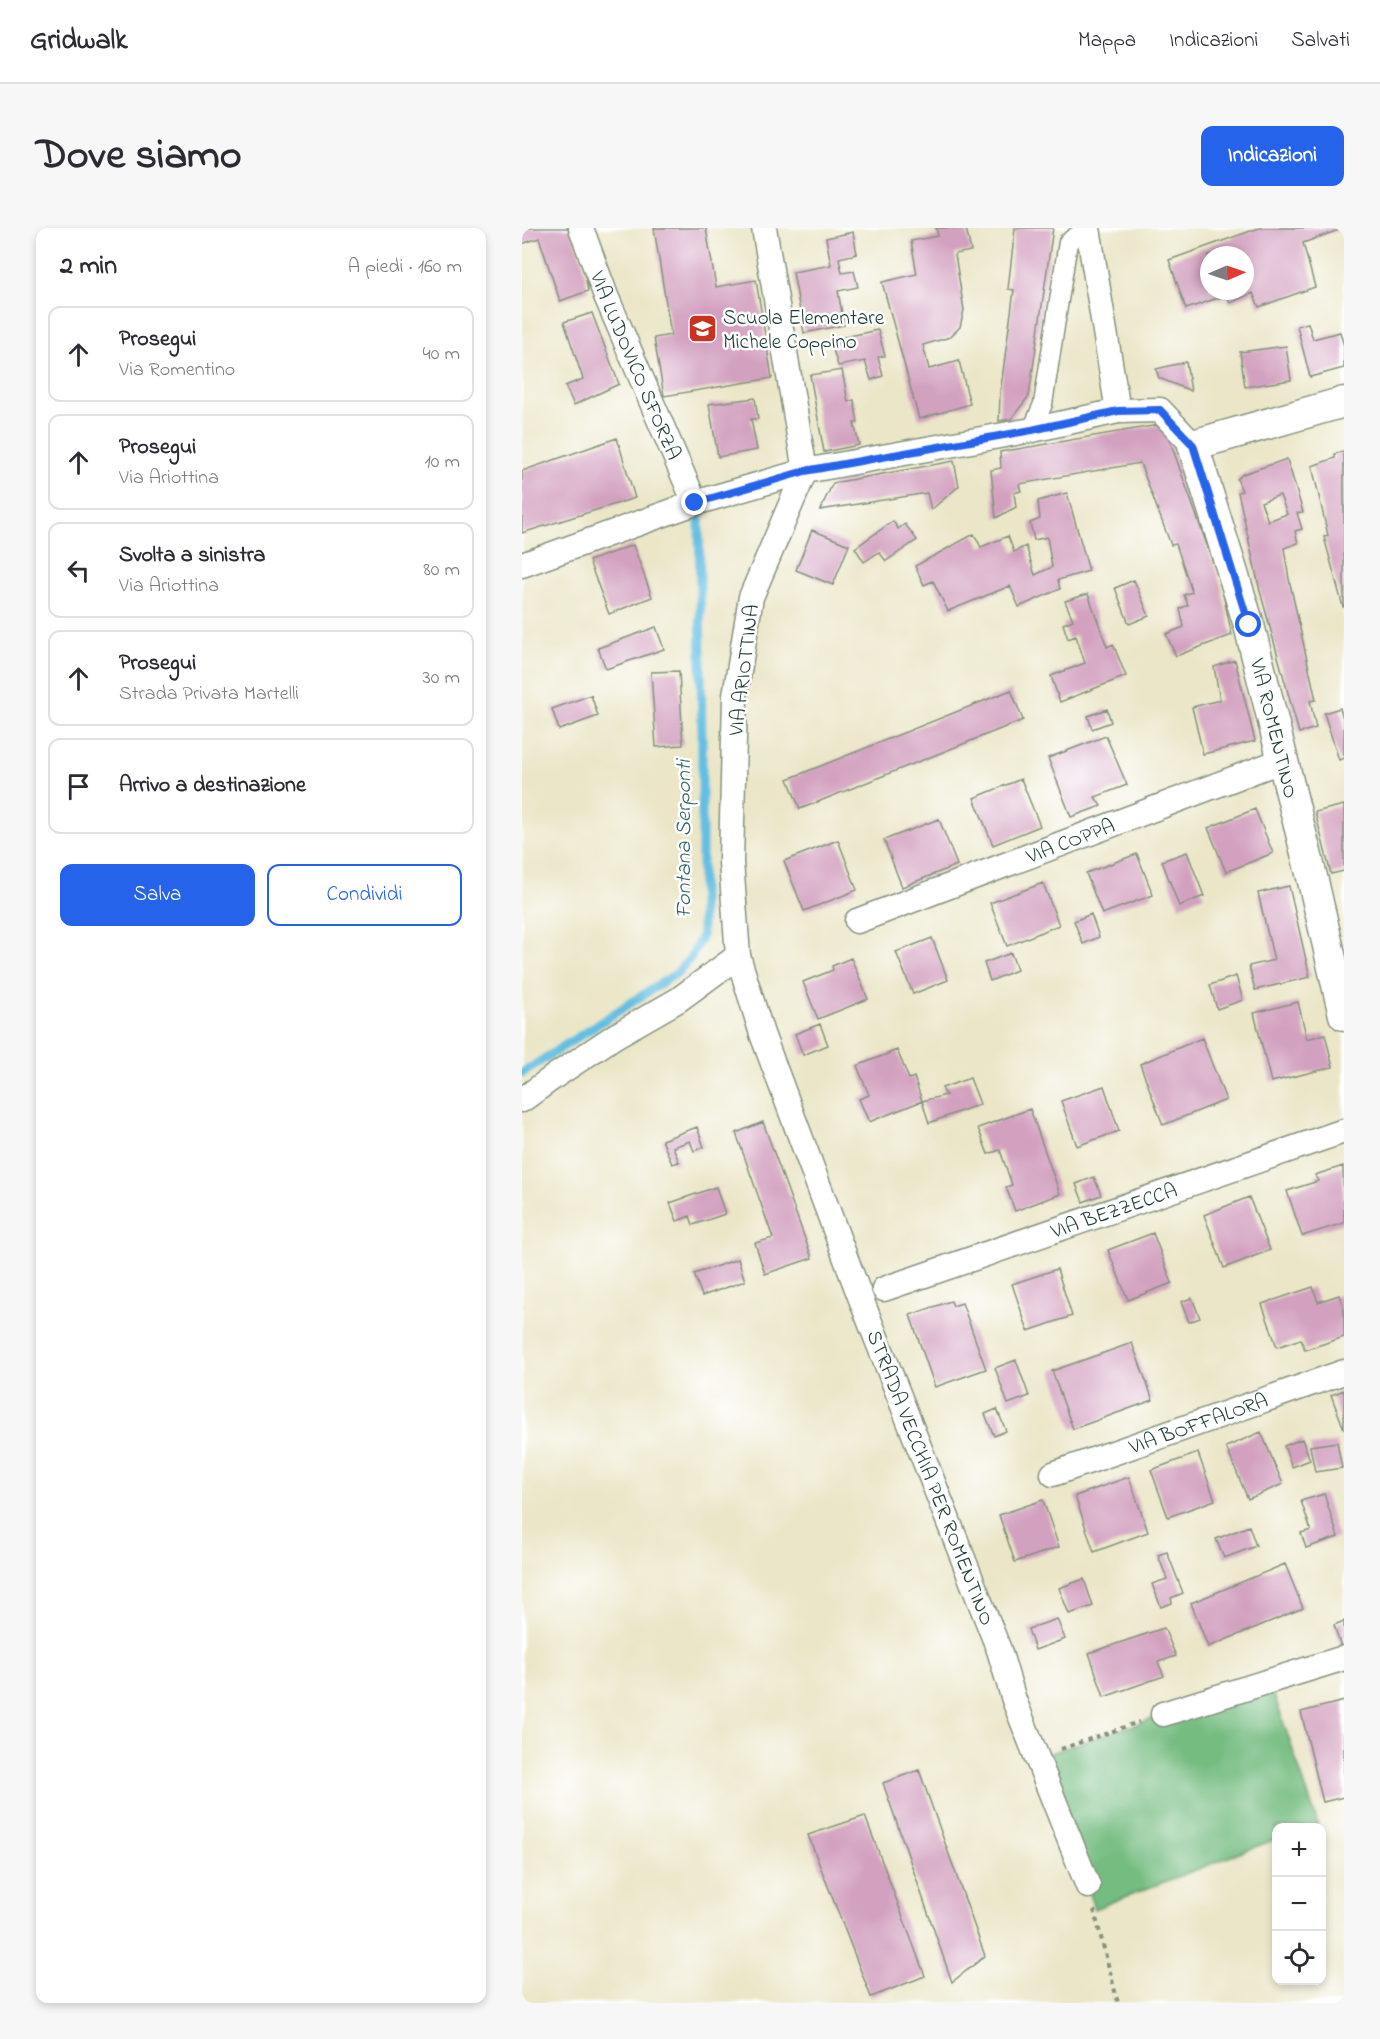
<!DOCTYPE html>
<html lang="it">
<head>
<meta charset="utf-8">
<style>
	body { margin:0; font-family:"Indie Flower",sans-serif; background:#f7f7f7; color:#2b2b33 }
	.controls { position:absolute; right:18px; bottom:18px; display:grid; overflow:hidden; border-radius:12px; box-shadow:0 3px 9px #0003 }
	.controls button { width:54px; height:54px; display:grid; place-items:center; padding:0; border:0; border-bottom:2px solid #e1e1e2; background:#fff; color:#2b2b33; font:30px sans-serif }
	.compass { position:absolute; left:678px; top:18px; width:54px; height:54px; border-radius:50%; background:#fff; box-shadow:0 3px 9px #0003; rotate:88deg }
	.stop { position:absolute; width:18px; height:18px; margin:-14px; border:4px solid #2563eb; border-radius:50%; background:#fff }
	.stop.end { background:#2563eb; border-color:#fff; box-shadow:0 2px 6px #0008 }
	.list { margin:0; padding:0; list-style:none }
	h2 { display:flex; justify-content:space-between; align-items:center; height:78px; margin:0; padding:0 24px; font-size:26px }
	h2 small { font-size:20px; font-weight:400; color:#7c7c81 }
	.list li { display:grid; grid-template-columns:39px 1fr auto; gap:18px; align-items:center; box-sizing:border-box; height:96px; margin:0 12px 12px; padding:0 12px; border:2px solid #e1e1e2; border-radius:12px }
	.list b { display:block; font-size:22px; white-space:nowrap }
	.list p { margin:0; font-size:20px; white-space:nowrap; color:#7c7c81 }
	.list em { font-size:20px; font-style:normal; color:#7c7c81 }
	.actions { display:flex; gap:12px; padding:18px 24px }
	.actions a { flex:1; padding:14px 0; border:2px solid #2563eb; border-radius:12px; text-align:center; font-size:21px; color:#2563eb }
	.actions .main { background:#2563eb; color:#fff }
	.icon { flex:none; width:33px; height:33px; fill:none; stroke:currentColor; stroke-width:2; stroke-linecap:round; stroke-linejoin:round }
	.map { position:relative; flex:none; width:822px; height:1775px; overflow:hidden; border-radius:12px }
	header { display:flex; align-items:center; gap:36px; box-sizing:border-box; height:84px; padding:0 30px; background:#fff; border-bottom:2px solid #e1e1e2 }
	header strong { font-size:28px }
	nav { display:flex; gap:33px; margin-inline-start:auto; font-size:21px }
	.intro { display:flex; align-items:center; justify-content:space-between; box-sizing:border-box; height:144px; padding:0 36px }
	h1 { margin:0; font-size:42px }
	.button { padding:15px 27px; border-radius:12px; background:#2563eb; color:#fff; font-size:21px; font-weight:700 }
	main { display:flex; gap:36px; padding:0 36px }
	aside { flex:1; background:#fff; border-radius:12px; box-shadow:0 3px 9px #0003 }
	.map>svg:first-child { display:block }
	.forest { fill:#74bc80; stroke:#4a7c5a; stroke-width:1.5 }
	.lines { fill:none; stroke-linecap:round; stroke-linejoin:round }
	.stream { stroke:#64bee1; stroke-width:9 }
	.building { fill:#d3a1c0; fill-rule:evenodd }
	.pedestrian-casing { stroke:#85927e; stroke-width:21 }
	.minor-casing { stroke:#85927e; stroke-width:27 }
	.tertiary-casing { stroke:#85927e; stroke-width:33 }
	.path { stroke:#85927e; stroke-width:4; stroke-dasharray:4.5 4.5; stroke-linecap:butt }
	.pedestrian { stroke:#fff; stroke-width:18 }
	.minor { stroke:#fff; stroke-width:24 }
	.tertiary { stroke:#fff; stroke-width:30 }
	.route { stroke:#2563eb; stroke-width:8 }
	.labels { text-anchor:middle; stroke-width:5; stroke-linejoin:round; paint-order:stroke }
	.poi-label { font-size:21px; fill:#1f3d34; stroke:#fff; text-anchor:start }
	.street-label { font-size:21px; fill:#1f3d34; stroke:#fff }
	.water-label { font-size:22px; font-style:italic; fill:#346468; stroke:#fff }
</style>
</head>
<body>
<header>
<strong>Gridwalk</strong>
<nav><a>Mappa</a><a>Indicazioni</a><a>Salvati</a></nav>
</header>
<div class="intro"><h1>Dove siamo</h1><a class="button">Indicazioni</a></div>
<main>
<aside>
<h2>2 min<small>A piedi · 160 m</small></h2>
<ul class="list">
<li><svg class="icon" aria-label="ahead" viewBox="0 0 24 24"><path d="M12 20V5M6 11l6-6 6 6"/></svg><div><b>Prosegui</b><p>Via Romentino</p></div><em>40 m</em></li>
<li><svg class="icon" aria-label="ahead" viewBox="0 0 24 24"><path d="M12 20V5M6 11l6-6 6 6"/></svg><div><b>Prosegui</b><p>Via Ariottina</p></div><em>10 m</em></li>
<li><svg class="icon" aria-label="left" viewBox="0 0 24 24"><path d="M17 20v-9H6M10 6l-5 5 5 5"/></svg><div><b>Svolta a sinistra</b><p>Via Ariottina</p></div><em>80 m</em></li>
<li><svg class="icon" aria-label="ahead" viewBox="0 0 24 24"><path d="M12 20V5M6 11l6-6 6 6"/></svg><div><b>Prosegui</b><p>Strada Privata Martelli</p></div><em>30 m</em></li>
<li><svg class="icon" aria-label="arrive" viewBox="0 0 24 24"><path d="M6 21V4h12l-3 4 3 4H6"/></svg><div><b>Arrivo a destinazione</b></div></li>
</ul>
<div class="actions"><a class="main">Salva</a><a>Condividi</a></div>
</aside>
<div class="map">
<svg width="822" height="1775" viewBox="0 0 822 1775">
	<rect width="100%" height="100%" fill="#fff"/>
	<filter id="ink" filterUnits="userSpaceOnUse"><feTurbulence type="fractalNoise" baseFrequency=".0167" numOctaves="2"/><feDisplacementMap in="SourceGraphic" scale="12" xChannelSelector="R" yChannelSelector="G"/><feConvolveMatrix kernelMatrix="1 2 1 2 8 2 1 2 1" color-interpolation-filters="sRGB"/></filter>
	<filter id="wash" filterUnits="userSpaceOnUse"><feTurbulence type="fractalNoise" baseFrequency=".008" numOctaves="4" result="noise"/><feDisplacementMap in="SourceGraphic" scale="24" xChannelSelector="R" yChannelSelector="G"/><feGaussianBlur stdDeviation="1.35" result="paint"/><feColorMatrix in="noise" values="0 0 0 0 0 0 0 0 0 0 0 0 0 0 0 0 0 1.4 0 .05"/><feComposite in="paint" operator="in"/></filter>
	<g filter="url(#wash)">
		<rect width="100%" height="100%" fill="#ebe6c8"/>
		<!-- forest -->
		<path class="forest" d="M747,1452L796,1596L786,1599L754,1600V1611L572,1681L548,1592L522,1527Z"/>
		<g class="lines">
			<!-- stream -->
			<path class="stream" d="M0,845L155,745L169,729L180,708V512L177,286"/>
		</g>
		<g id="blocks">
			<!-- building -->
			<path class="building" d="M0,0H48L60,31L66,63L38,73L17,10L0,16Z
				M132,0H184L194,59L234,52L250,150L142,168L132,110L149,107Z
				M414,0H444L449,23L433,26L442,82L438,99L428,109L401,117L407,141L437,133L448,176L397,191L360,54L395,46L389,13L416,8Z
				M493,0H531L507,168L489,191L477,193L478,166L492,62L486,61Z
				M737,0H822L781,15L793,59L737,79L731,65L708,75L705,67L664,81L647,32ZM687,27H723V63H687Z
				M331,4L335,26L317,30L320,45L332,43L336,59L316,63L322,97L282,105L271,44L309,37L304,10Z
				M70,85L97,156L52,177L43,158L61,151L42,94Z
				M786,95L791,111L818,104L822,118V140L788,149L775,98Z
				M356,102L363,128L356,129L361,148L349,152L343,133L316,138L308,112Z
				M764,118L769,152L723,159L718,124Z
				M664,134L669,163L637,150L634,141Z
				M320,142L326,174L332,172L336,195H332L337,217L302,224L288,147Z
				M233,170L236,191H229L235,222L196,229L187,176Z
				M642,196L699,357L710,407L654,428L644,406L662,399L658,381L666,377L662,367L670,364L654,316L649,317L618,235L497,256L499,263L492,265L494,279L474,290L469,242L479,240L478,224Z
				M95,210L113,270L0,305V243Z
				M822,223V379H821L802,309L806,307L790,238L813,230V226Z
				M765,231L781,284L775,285L780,301L773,303L776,315L762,320L767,351L794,472L788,473L794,500L777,505L738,363L716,264L720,263L715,251L721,246ZM758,267L765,286L746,293L739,274Z
				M432,233L437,258L409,282L405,265L298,282L311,255Z
				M545,265L567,343L536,352L538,361L497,379L488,358L426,383L411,353L402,357L393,338L452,306L459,319L486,308L492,324L504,318L513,347L530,339L525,309L512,312L508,295L518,291L516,273Z
				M371,293L376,301L383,296L395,312L364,333L357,324L342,334L333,320Z
				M290,302L327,317L311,357L274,342Z
				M111,317L130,369L87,386L67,333Z
				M612,352L627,388L607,396L593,360Z
				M566,366L585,419L591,416L604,448L538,474L529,448L563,435L554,408L546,411L541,396L551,392L543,373Z
				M134,399L142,421L84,441L76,420Z
				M713,432L733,513L681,526L670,479L698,472L692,439Z
				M157,443L161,517L134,519L129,444Z
				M489,462L501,492L278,581L266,551Z
				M69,467L76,488L37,502L30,481Z
				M818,480L822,494V530L817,532L802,485Z
				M585,481L589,494L570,501L566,488Z
				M584,508L605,557L573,569L579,578L549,589L526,530Z
				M499,551L518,598L471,617L452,570Z
				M822,577V643L809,646L793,584Z
				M733,581L751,625L704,644L686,600Z
				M417,591L435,637L380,659L362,612Z
				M316,612L335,662L282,683L262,633Z
				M665,624L682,668L657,678L640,633Z
				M615,626L631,667L580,686L564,645Z
				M521,655L537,697L485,718L468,675Z
				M767,658L788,749L733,762L727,738L752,732L736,665Z
				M569,686L577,709L561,716L552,693Z
				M410,710L426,752L391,766L374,724Z
				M489,725L495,742L468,753L462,735Z
				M329,730L346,771L296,791L281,754L311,742L310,738Z
				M714,748L721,772L695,781L688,757Z
				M776,774L785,811L803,806L811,839L749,854L732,785Z
				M298,796L306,817L281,827L273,806Z
				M680,810L704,872L641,897L618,836Z
				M375,822L387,851L392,849L400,873L347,894L337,871L347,867L335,838Z
				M448,850L458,876L407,895L400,873L424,867L420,860Z
				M582,858L597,903L555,918L539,873Z
				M508,881L538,966L493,983L484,959L490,957L478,922L466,926L456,900Z
				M241,894L290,1030L243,1046L233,1015L251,1010L214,905Z
				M175,899L182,919L172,923L168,913L151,919L157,934L150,936L140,912Z
				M821,938L822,995L780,1008L765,963L796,953L793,947Z
				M572,949L579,967L561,974L554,956Z
				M194,959L203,986L171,997L168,988L155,993L148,975Z
				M727,969L748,1022L702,1040L682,987Z
				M631,1005L650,1055L606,1072L586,1022Z
				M216,1031L223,1053L180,1068L172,1046Z
				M535,1041L550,1088L506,1103L490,1056Z
				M791,1059L796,1074L817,1067L822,1081V1109L783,1122L779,1111L755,1119L740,1076Z
				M670,1070L678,1090L667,1094L659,1074Z
				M429,1073L431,1078L440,1075L464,1141L413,1159L388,1087Z
				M610,1115L631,1172L551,1201L530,1143Z
				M494,1132L507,1168L486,1176L473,1140Z
				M822,1162V1201L809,1167Z
				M475,1181L484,1203L472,1208L463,1186Z
				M739,1204L761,1256L726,1271L704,1219Z
				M780,1211L788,1232L770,1239L762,1218Z
				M815,1214L820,1240L793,1244L788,1218Z
				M676,1225L693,1272L646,1289L629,1242Z
				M607,1249L626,1304L572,1324L553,1268Z
				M802,1266L816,1309L784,1320L779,1305L789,1302L779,1273Z
				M521,1272L537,1319L493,1334L477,1287Z
				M727,1298L734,1318L702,1330L694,1311Z
				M645,1324L661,1365L649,1370L650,1375L639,1379L630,1356L645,1351L636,1327Z
				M763,1336L781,1380L686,1419L669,1375Z
				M562,1351L571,1378L547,1386L537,1360Z
				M535,1391L543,1411L513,1422L506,1401Z
				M822,1393V1417L819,1419L812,1397Z
				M642,1400L654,1428L636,1434L642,1448L582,1469L567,1425Z
				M822,1473V1569L801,1574L779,1484Z
				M397,1542L463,1728L430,1754L361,1555Z
				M343,1588L403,1748L349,1769L286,1607Z"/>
		</g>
	</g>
	<g filter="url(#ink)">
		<use href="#blocks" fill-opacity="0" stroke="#85927e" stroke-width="1.5"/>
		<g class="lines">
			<defs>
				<path id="pedestrian" d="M510,202L521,176L546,14L566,0"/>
				<g id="minor">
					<path id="s1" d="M59,0L84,68L173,275"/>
					<path d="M242,0L283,243"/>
					<path d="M566,0L596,183"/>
					<path id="s2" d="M283,243L229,369L213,468L209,634L216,728L240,806L337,1066L477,1422L492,1472L566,1658"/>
					<path d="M0,337L173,275L283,243L510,202L596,183L638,182L671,217"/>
					<path id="s3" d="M335,693L761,532"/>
					<path d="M0,872L33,848L93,808L156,772L216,728"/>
					<path id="s4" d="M362,1061L822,903"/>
					<path id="s5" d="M531,1246L822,1144"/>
					<path d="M641,1486L822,1430"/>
				</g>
				<g id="tertiary">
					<path id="s6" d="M822,174L671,217L727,397L791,653L822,787"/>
				</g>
			</defs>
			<!-- pedestrian casing -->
			<use href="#pedestrian" class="pedestrian-casing"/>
			<!-- minor casing -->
			<use href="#minor" class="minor-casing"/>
			<!-- tertiary casing -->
			<use href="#tertiary" class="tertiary-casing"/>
			<!-- path -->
			<path class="path" d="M539,1521L617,1494
				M572,1682L596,1775"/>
			<!-- pedestrian -->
			<use href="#pedestrian" class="pedestrian"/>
			<!-- minor -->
			<use href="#minor" class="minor"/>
			<!-- tertiary -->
			<use href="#tertiary" class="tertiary"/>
		</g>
	</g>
	<g class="lines" filter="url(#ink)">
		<!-- route -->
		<path class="route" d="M173,275L283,243L510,202L596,183L638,182L671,217L727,397"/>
	</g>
	<!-- icons -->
	<defs>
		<symbol id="school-square" viewBox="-11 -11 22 22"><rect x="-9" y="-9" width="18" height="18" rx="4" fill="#c8321e" stroke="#fff"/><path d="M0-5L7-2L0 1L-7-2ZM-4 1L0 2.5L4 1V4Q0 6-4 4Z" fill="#fff"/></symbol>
	</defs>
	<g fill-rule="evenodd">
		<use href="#school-square" x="164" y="84" width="33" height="33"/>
	</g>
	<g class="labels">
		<!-- poi labels -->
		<g class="poi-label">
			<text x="201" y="96">Scuola Elementare<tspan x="201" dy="24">Michele Coppino</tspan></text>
		</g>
		<!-- street labels -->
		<g class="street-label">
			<text dy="7" stroke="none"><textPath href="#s1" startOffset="148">VIA LUDOVICO SFORZA</textPath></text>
			<text transform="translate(221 442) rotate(-83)" y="7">VIA ARIOTTINA</text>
			<text dy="7" stroke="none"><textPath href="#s6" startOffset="452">VIA ROMENTINO</textPath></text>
			<text dy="7" stroke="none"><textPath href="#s3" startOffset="228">VIA COPPA</textPath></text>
			<text dy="7" stroke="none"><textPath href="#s4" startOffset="243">VIA BEZZECCA</textPath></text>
			<text dy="7" stroke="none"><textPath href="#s5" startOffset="154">VIA BOFFALORA</textPath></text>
			<text dy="7" stroke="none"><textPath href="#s2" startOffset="1054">STRADA VECCHIA PER ROMENTINO</textPath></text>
		</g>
		<!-- water labels -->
		<g class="water-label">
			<text transform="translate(160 611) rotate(-90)" y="8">Fontana Serponti</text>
		</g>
	</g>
</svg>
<div class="controls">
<button>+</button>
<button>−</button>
<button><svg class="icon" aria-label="locate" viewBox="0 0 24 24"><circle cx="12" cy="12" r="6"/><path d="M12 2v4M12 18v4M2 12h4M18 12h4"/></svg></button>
</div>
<svg class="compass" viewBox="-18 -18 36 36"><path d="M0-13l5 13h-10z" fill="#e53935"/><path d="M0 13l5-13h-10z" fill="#7c7c81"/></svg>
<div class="stop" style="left:727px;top:397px"></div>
<div class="stop end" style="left:173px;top:275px"></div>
</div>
</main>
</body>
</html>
